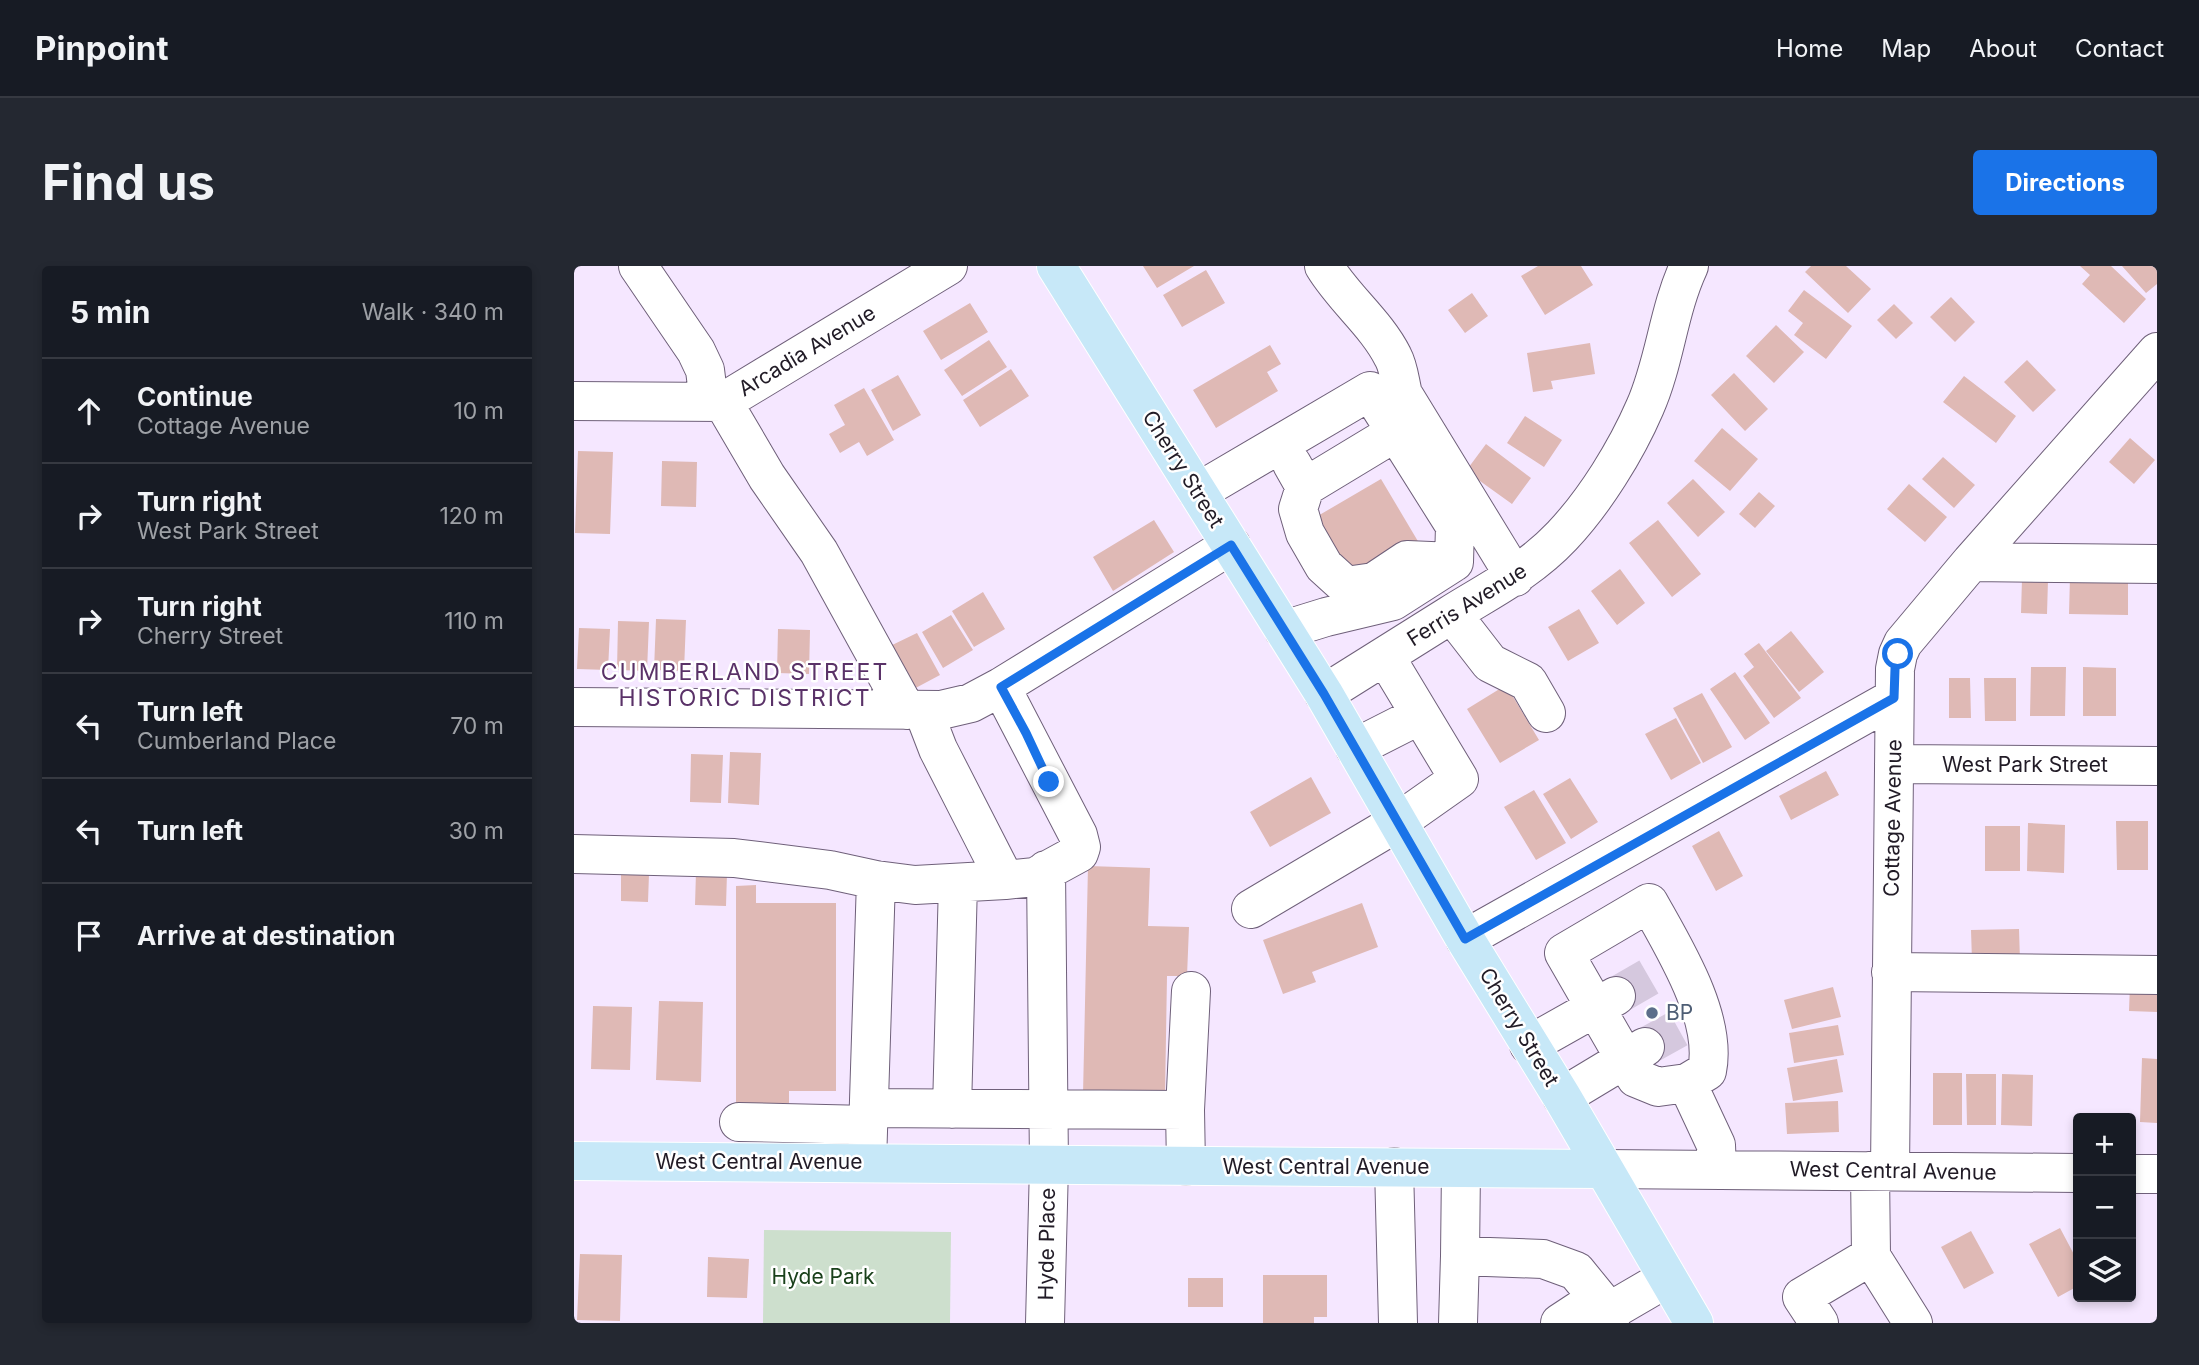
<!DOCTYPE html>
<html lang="en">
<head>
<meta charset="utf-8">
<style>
	body { margin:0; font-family:Inter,sans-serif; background:#242831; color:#f1f3f6 }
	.controls { position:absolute; right:21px; bottom:21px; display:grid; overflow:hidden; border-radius:7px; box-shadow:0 4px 10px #0003 }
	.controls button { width:63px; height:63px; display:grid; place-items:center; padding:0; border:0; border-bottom:2px solid #363941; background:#171b24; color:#f1f3f6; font:35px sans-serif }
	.stop { position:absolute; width:21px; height:21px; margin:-16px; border:5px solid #1a73e8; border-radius:50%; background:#fff }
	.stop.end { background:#1a73e8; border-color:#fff; box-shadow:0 2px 7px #0008 }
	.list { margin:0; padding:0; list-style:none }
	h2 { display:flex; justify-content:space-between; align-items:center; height:91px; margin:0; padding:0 28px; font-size:30px }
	h2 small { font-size:23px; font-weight:400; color:#9ea1a6 }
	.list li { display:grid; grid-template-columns:46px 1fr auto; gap:21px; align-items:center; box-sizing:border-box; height:105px; padding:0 28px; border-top:2px solid #363941 }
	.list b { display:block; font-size:26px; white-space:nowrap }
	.list p { margin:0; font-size:23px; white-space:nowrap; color:#9ea1a6 }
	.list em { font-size:23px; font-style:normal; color:#9ea1a6 }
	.icon { flex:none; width:38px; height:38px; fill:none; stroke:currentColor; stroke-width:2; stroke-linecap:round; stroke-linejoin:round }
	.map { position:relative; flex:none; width:1583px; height:1057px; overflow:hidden; border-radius:7px }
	header { display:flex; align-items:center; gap:42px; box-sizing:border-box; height:98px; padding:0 35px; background:#171b24; border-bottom:2px solid #363941 }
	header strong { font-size:33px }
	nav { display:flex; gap:38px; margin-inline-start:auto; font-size:24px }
	.intro { display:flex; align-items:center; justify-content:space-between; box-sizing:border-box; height:168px; padding:0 42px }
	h1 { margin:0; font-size:49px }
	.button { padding:18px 32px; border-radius:7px; background:#1a73e8; color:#fff; font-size:24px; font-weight:700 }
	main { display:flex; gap:42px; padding:0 42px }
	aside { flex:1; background:#171b24; border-radius:7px; box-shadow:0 4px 10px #0003 }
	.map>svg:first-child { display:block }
	.green { fill:#cddfcd }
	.building { fill:#dfb9b5 }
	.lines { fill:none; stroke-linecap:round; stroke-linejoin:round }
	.minor-tunnel { stroke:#d5c8de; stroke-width:38; stroke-dasharray:38 19; stroke-linecap:butt }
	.minor-casing { stroke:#6f607a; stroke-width:40 }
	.major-casing { stroke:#fff; stroke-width:40 }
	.minor { stroke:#fff; stroke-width:38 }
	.major { stroke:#c7e8f8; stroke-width:38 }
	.route { stroke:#1a73e8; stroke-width:9 }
	.service-dot { fill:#5c6f8a; stroke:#fff; stroke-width:2.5 }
	.labels { text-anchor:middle; stroke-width:5; stroke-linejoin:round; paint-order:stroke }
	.street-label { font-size:21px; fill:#211b26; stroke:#fff }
	.service-label { font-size:21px; fill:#4e5e75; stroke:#fff; text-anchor:start }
	.park-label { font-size:21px; fill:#1a411b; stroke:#fff }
	.neighbourhood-label { font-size:23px; letter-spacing:2px; fill:#5a3268; stroke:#fff }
</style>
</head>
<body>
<header>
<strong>Pinpoint</strong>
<nav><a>Home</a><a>Map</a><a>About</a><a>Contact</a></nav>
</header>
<div class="intro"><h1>Find us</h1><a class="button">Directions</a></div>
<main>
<aside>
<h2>5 min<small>Walk · 340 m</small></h2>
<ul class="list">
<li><svg class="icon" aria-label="ahead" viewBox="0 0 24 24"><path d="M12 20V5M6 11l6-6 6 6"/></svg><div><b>Continue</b><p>Cottage Avenue</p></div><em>10 m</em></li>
<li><svg class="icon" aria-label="right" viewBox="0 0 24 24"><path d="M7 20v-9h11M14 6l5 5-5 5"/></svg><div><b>Turn right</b><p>West Park Street</p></div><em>120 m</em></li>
<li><svg class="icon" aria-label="right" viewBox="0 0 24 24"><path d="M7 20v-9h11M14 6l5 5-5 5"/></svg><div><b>Turn right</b><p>Cherry Street</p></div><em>110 m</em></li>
<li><svg class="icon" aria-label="left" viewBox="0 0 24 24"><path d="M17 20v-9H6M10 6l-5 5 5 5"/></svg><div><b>Turn left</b><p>Cumberland Place</p></div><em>70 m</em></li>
<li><svg class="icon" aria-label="left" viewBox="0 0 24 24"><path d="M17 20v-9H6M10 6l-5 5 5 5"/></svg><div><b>Turn left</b></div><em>30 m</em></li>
<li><svg class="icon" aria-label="arrive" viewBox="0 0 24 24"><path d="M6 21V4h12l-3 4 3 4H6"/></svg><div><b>Arrive at destination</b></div></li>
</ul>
</aside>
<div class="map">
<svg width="1583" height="1057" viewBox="0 0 1583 1057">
	<rect width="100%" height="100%" fill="#f5e7ff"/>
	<!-- green -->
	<path class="green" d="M190,964L377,966L376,1057H189Z"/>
	<!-- building -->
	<path class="building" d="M569,0H620L583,22Z
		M964,0H1007L1019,19L971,49L947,10Z
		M1237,0H1272L1297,23L1274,47L1231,6Z
		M1506,0H1537L1572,33L1550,57L1508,18L1516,9Z
		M1548,0H1583V18L1572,27Z
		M632,4L651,37L608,61L589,29Z
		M1230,24L1278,60L1252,93L1220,69L1229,57L1214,45Z
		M898,27L914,50L891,67L874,44Z
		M1377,31L1401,56L1381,76L1356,51Z
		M396,37L414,66L367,94L349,65Z
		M1320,38L1339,57L1322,73L1303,54Z
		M1202,59L1230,86L1200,117L1172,90Z
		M415,74L433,101L388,130L370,104Z
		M1016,77L1021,108L977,115L979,123L959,126L953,87Z
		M696,79L707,98L693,106L704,125L642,162L619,124Z
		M1453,94L1482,124L1459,146L1430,116Z
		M437,103L455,130L406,161L389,134Z
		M1160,107L1194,143L1171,165L1137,129Z
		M324,109L347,149L319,165L297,124Z
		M1390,110L1442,150L1422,177L1369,136Z
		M290,122L320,174L293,190L285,176L266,187L255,168L271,159L260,139Z
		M951,150L988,174L970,201L933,177Z
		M1148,162L1184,193L1156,225L1120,195Z
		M1556,172L1581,194L1560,218L1535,196Z
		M912,178L957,212L938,238L892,205Z
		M4,185L39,186L36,268L1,267Z
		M1369,191L1401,219L1380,242L1348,213Z
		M88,195L123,196L122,241L87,240Z
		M807,213L845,277L779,314L742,251Z
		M1119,213L1151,246L1124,271L1093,237Z
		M1335,218L1373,251L1351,276L1313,243Z
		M1185,226L1201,240L1181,262L1165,248Z
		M580,254L600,286L539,325L519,291Z
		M1084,254L1127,308L1098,331L1055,277Z
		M1046,303L1071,337L1043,359L1017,325Z
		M1496,310H1554V349L1495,348Z
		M1448,313L1474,314L1473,348L1447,347Z
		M409,326L431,363L400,381L378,345Z
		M1005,343L1025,377L994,395L974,361Z
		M377,349L399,384L369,402L348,366Z
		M82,353L112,354L110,405L80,404Z
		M44,355L75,356L73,405L43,404Z
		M5,362L36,363L34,404L3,403Z
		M204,363L236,364L235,408L203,407Z
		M1217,365L1250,406L1225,426L1192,385Z
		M343,367L366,409L336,425L312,382Z
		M1185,377L1227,432L1200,452L1169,410L1180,401L1170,388Z
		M1457,401H1492L1491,450H1456Z
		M1509,401L1542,402V450H1509Z
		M1161,406L1196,457L1171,474L1136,423Z
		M1375,412H1396L1397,452H1375Z
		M1410,412H1442V455H1411Z
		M932,419L965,474L926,497L893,443Z
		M1128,427L1158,481L1129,497L1099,442Z
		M1102,452L1127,497L1097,514L1071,468Z
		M156,486L187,487L185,539L154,537Z
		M117,488L149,489L147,537L116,536Z
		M1252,505L1265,529L1217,554L1205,530Z
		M737,511L757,547L696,581L676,546Z
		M996,512L1024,556L997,573L969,528Z
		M960,524L992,577L962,594L930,541Z
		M1542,555H1574V604H1543Z
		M1454,557L1491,559L1490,607L1453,605Z
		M1411,560H1446V605H1411Z
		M1145,565L1169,610L1142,625L1118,580Z
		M514,600L576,602L574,660L615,661L613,710H593L591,831L509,829Z
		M122,606L153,607L152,640L121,639Z
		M47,607L75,608L74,636L47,635Z
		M182,619V637H262V825H215V837H162V620Z
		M788,637L804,681L738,706L742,716L709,728L689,674Z
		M1445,663L1446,695H1398L1397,664Z
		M1556,717H1583V746L1555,745Z
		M1259,721L1267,751L1218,763L1210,734Z
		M85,735L129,736L127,816L82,814Z
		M19,740L58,741L56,804L17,803Z
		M1264,759L1270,789L1220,797L1215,767Z
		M1568,792L1583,793V857L1566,856Z
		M1263,793L1269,826L1219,835L1213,802Z
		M1359,807H1388V859H1359Z
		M1392,808H1422V859H1393Z
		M1428,808L1459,809L1458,860L1427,859Z
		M1264,835L1265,866L1213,868L1211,837Z
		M1486,962L1504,996V1020L1484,1031L1455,978Z
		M1397,965L1420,1007L1390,1023L1367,981Z
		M6,988L48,989L46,1055L3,1054Z
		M134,991L175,993L173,1032L133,1031Z
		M689,1009H753V1051H740V1057H689Z
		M614,1012H649V1041H614Z"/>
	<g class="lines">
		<!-- minor-tunnel -->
		<path class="minor-tunnel" d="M1042,730L1080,708
			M1071,781L1109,760"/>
		<defs>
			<path id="minor" d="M64,0L122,85L131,104L135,136
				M750,0C770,33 802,57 819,91C825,102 826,117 829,128L941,311
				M0,135L149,136L374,0
				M149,136L193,211L245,286L332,444
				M718,198L731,221L822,166
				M731,221L724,243L731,267L750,300L772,320L800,316L833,294L880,296
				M624,226L796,125L881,260L880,296L819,335L752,351L710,364
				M1397,296L1583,298
				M878,348L916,397L954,416L972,447
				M750,428C792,402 834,375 876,349C916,324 955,305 988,270C1021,235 1052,185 1071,141C1091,96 1094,45 1115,0
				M0,441L367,444L397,437L427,421L657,279
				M349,444L364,483L431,614
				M781,482L846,449
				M1320,498L1583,500
				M0,588L160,592L256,604L302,614L341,619L431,614L461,611L505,587L507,581L504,569L427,421
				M677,643L824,556L885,513L811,390
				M891,673L1320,432
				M1317,706L1583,709
				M955,779L1042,730
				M1113,817L1133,805C1144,752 1100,682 1075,637L990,687L1062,812L1084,821L1113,817L1142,879L1143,904
				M988,831L1071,781
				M295,842L611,844L612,900
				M378,843L384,617
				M611,844L617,725
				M165,856L294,859
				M293,897L302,614
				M820,901L824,1057
				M1030,903L1504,907
				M1296,905L1297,990L1339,1057
				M1316,905L1321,403L1324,388L1329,377L1397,296L1583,86
				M1557,908H1583
				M886,990L887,902
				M1033,1047L1093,1012
				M471,1057L475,899L472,604
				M884,1057L886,990L969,993L1002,1005L1024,1032L1033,1047L1036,1057
				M986,1057L1024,1032
				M1245,1057L1228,1031L1297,990"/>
			<path id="major" d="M482,0L750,428L891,673L988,831L1120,1057
				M0,895L1030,903"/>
		</defs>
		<!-- minor casing -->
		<use href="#minor" class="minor-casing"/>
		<!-- major casing -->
		<use href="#major" class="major-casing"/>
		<!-- minor -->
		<use href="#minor" class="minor"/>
		<!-- major -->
		<use href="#major" class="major"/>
	</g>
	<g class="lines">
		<!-- route -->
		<path class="route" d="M475,516L452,467L427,421L657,279L750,428L891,673L1320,432L1321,403L1324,388"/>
	</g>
	<!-- markers -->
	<circle class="service-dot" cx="1078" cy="747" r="7"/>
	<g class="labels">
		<!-- street labels -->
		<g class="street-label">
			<text transform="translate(233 85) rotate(-31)" y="7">Arcadia Avenue</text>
			<text transform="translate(609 203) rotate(58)" y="7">Cherry Street</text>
			<text transform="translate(893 339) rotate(-32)" y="7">Ferris Avenue</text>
			<text x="1451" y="506">West Park Street</text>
			<text transform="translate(1319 552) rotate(-89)" y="7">Cottage Avenue</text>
			<text transform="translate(945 761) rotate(59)" y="7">Cherry Street</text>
			<text x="185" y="903">West Central Avenue</text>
			<text x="752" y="908">West Central Avenue</text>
			<text transform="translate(1319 905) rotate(1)" y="7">West Central Avenue</text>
			<text transform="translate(473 978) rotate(-89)" y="7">Hyde Place</text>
		</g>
		<!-- service labels -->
		<g class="service-label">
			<text x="1092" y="754">BP</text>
		</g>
		<!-- park labels -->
		<g class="park-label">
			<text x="249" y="1018">Hyde Park</text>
		</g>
		<!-- neighbourhood labels -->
		<g class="neighbourhood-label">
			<text x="171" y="414">CUMBERLAND STREET<tspan x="171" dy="26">HISTORIC DISTRICT</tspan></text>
		</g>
	</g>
</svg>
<div class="controls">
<button>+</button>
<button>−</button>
<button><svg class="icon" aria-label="layers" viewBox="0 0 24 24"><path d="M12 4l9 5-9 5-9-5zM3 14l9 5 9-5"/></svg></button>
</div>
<div class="stop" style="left:1324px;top:388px"></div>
<div class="stop end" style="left:475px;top:516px"></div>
</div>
</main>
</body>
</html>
